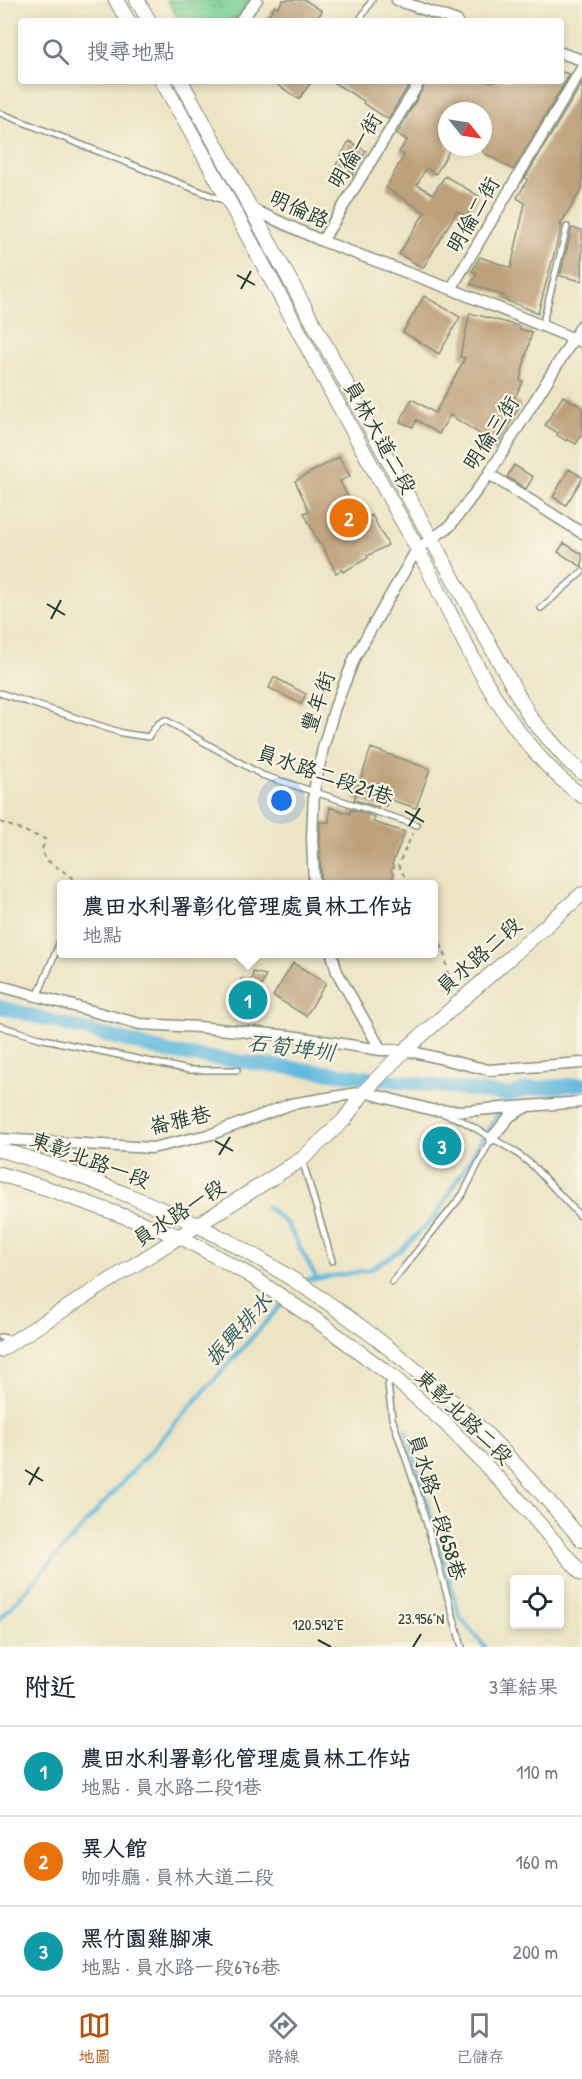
<!DOCTYPE html>
<html lang="zh-TW">
<head>
<meta charset="utf-8">
<style>
	body { margin:0; font-family:"Patrick Hand","LXGW WenKai TC",sans-serif; background:#f6f6f7; color:#1f2937 }
	.controls { position:absolute; right:18px; bottom:18px; display:grid; overflow:hidden; border-radius:6px; box-shadow:0 3px 9px #0003 }
	.controls button { width:54px; height:54px; display:grid; place-items:center; padding:0; border:0; border-bottom:2px solid #e0e1e3; background:#fff; color:#1f2937; font:30px sans-serif }
	.compass { position:absolute; left:438px; top:102px; width:54px; height:54px; border-radius:50%; background:#fff; box-shadow:0 3px 9px #0003; rotate:120deg }
	.you { position:absolute; left:282px; top:801px; width:21px; height:21px; margin:-15px; border:4px solid #fff; border-radius:50%; background:#1a73e8; box-shadow:0 0 0 9px #1a73e833 }
	.badge { display:grid; place-items:center; width:39px; height:39px; border-radius:50%; background:#b45309; color:#fff; font-size:20px; font-weight:700 }
	.pin { position:absolute; translate:-50% -50%; border:3px solid #fff; box-shadow:0 2px 6px #0006 }
	.popup { position:absolute; left:57px; top:880px; width:381px; height:78px; box-sizing:border-box; display:grid; place-content:center; border-radius:6px; background:#fff; filter:drop-shadow(0 2px 4px #0005); font-size:20px; white-space:nowrap; color:#747a83 }
	.popup b { font-size:22px; color:#1f2937 }
	.popup::after { content:''; position:absolute; left:50%; top:100%; margin-left:-12px; border:12px solid transparent; border-top-color:#fff }
	.list { margin:0; padding:0; list-style:none }
	h2 { display:flex; justify-content:space-between; align-items:center; height:78px; margin:0; padding:0 24px; font-size:26px }
	h2 small { font-size:20px; font-weight:400; color:#747a83 }
	.list li { display:grid; grid-template-columns:39px 1fr auto; gap:18px; align-items:center; box-sizing:border-box; height:90px; padding:0 24px; border-top:2px solid #e0e1e3 }
	.list b { display:block; font-size:22px; white-space:nowrap }
	.list p { margin:0; font-size:20px; white-space:nowrap; color:#747a83 }
	.list em { font-size:20px; font-style:normal; color:#747a83 }
	.icon { flex:none; width:33px; height:33px; fill:none; stroke:currentColor; stroke-width:2; stroke-linecap:round; stroke-linejoin:round }
	.map { position:relative; flex:none; width:582px; height:1647px; overflow:hidden }
	.search { position:absolute; background:#fff; box-shadow:0 3px 9px #0003; left:18px; right:18px; top:18px; height:66px; display:flex; align-items:center; gap:15px; box-sizing:border-box; padding:0 21px; border-radius:6px; color:#747a83; font-size:22px }
	.sheet { height:348px; background:#fff }
	nav { display:flex; justify-content:space-around; align-items:center; box-sizing:border-box; height:84px; border-top:2px solid #e0e1e3; background:#fff; font-size:16px; color:#747a83 }
	nav a { display:grid; justify-items:center; gap:3px }
	nav .on { color:#b45309 }
	.map>svg:first-child { display:block }
	.park { fill:url(#park-crowns); stroke:#4d8765; stroke-width:1.5 }
	.lines { fill:none; stroke-linecap:round; stroke-linejoin:round }
	.stream { stroke:#62b9df; stroke-width:4 }
	.canal { stroke:#62b9df; stroke-width:14 }
	.building { fill:#bea07b }
	.service-casing { stroke:#86907c; stroke-width:8 }
	.minor-casing { stroke:#86907c; stroke-width:13 }
	.tertiary-casing { stroke:#86907c; stroke-width:16 }
	.path { stroke:#86907c; stroke-width:2; stroke-dasharray:4.5 4.5; stroke-linecap:butt }
	.service { stroke:#fff; stroke-width:5 }
	.minor { stroke:#fff; stroke-width:10 }
	.tertiary { stroke:#fff; stroke-width:14 }
	.ticks { fill:none; stroke:#1f3d34; stroke-width:2 }
	.labels { text-anchor:middle; stroke-width:4.5; stroke-linejoin:round; paint-order:stroke }
	.street-label { font-size:21px; fill:#1f3d34; stroke:#fcf5e5 }
	.water-label { font-size:22px; font-style:italic; fill:#305c5f; stroke:#fcf5e5 }
	.ticks-label { font-size:15px; text-anchor:middle; fill:#1f3d34; stroke:#fcf5e5; stroke-width:4.5; stroke-linejoin:round; paint-order:stroke }
</style>
</head>
<body>
<div class="map">
<svg width="582" height="1647" viewBox="0 0 582 1647">
	<defs>
		<pattern id="park-crowns" width="20" height="18" patternUnits="userSpaceOnUse" patternTransform="scale(1.5)"><rect width="20" height="18" fill="#7bd196"/><path d="M2 6a3 3 0 1 1 6 0M12 15a3 3 0 1 1 6 0" fill="none" stroke="#64ab7b"/></pattern>
	</defs>
	<rect width="100%" height="100%" fill="#fcf5e5"/>
	<filter id="ink" filterUnits="userSpaceOnUse"><feTurbulence type="fractalNoise" baseFrequency=".0167" numOctaves="2"/><feDisplacementMap in="SourceGraphic" scale="12" xChannelSelector="R" yChannelSelector="G"/><feConvolveMatrix kernelMatrix="1 2 1 2 8 2 1 2 1" color-interpolation-filters="sRGB"/></filter>
	<filter id="wash" filterUnits="userSpaceOnUse"><feTurbulence type="fractalNoise" baseFrequency=".008" numOctaves="4" result="noise"/><feDisplacementMap in="SourceGraphic" scale="24" xChannelSelector="R" yChannelSelector="G"/><feGaussianBlur stdDeviation="1.35" result="paint"/><feColorMatrix in="noise" values="0 0 0 0 0 0 0 0 0 0 0 0 0 0 0 0 0 1.4 0 .05"/><feComposite in="paint" operator="in"/></filter>
	<g filter="url(#wash)">
		<rect width="100%" height="100%" fill="#ede4c4"/>
		<!-- park -->
		<path class="park" d="M167,0H252L233,21H180Z"/>
		<g class="lines">
			<!-- stream -->
			<path class="stream" d="M266,1206L287,1224L317,1279
				M303,1281L369,1270L400,1251L435,1217L509,1095
				M406,1429L460,1617L485,1647
				M0,1619L284,1302"/>
			<!-- canal -->
			<path class="canal" d="M0,1007L172,1053L509,1095L528,1089L582,1084"/>
		</g>
		<g id="blocks">
			<!-- building -->
			<path class="building" d="M283,0H305L322,11L316,21H264L275,6L278,8Z
				M561,72L570,74L513,170L483,152V111H447V147H451L436,174L426,168L417,185L433,194L445,176L479,196L467,217L457,211L423,268L399,254L425,212L386,188L404,155L399,152L407,140L397,134L427,81H561Z
				M272,81H312L299,99Z
				M331,81H411L388,119L363,103L364,101Z
				M582,83V189L560,225H562L538,313L503,299L504,296L471,284L477,273L472,271L480,257L511,268L525,203L517,198L528,179L525,178Z
				M349,141L366,151L352,175L336,165Z
				M572,228L582,230V281L560,276Z
				M424,296L460,317L439,354L403,332Z
				M470,313L519,326V329L532,332L520,380L523,382L514,399L521,404L497,445L450,415L439,434L417,420L413,427L400,422L412,399L435,413L465,358L460,357Z
				M563,396L582,407V434L576,444L567,439L566,441L557,435L558,433L545,425Z
				M339,457L350,476L340,481L360,522L372,515L388,545L367,556L368,558L343,572L342,570L336,573L321,543L319,544L304,513L309,511L295,481Z
				M514,465L533,477L526,489L507,477Z
				M569,469L582,477V479L566,505L553,497Z
				M564,543L582,554V567L558,552Z
				M274,677L306,694L301,704L269,688Z
				M371,748L430,769L416,808L388,799L386,806L379,804L378,807L354,800Z
				M330,807L350,814L351,809L375,817L373,822L405,832L392,864L394,868L391,870L394,876L391,879L394,885H321L320,822H329Z
				M293,963L326,983L306,1016L273,996Z
				M253,972L266,975L252,1010L233,1008L235,992H239L241,979L252,980Z
				M437,1128L460,1140L448,1165L425,1153Z"/>
		</g>
	</g>
	<g filter="url(#ink)">
		<use href="#blocks" fill-opacity="0" stroke="#86907c" stroke-width="1.5"/>
		<g class="lines">
			<defs>
				<path id="service" d="M359,21L372,0
					M0,113L225,201
					M542,326L567,227
					M541,608L582,572
					M0,693L122,733L148,737L158,724L165,720L262,775L417,825
					M37,997L62,937
					M0,1026L39,1038L189,1070H237
					M444,1114L461,1120L514,1151L532,1165L582,1218
					M302,1159L332,1261
					M392,1282L463,1194L491,1139
					M0,1337L12,1339
					M392,1378L388,1385L392,1418L419,1497L462,1647"/>
				<path id="minor" d="M397,0L457,21
					M240,21L257,0
					M561,53L582,60
					M252,209L322,241L451,289L582,342
					M322,241L420,81
					M451,289L582,68
					M489,474L582,533
					M314,884L312,838L314,791L323,748L335,707L355,657L417,549L450,526L489,474L582,325
					M332,954L337,972L381,1050
					M0,986L140,1024L198,1027L290,1036L381,1050H405L489,1070L582,1063
					M0,1139L152,1148L212,1134L291,1104L364,1092L432,1110L464,1111L528,1106
					M491,1139L510,1116L528,1106L582,1102"/>
				<path id="tertiary" d="M116,0L128,21
					M137,0L149,21
					M162,81C211,166 257,253 303,339C340,409 378,477 416,546C463,634 499,735 582,796
					M181,81L444,562L530,717L569,762L582,772
					M0,1150C47,1162 92,1180 137,1199C157,1208 179,1215 199,1226C292,1272 378,1335 455,1404C501,1446 542,1493 582,1540
					M0,1174L49,1189L181,1237L251,1276L322,1324L393,1377L446,1424L517,1498L582,1574
					M0,1350L302,1159L344,1120L364,1092L405,1050L582,894"/>
			</defs>
			<!-- service casing -->
			<use href="#service" class="service-casing"/>
			<!-- minor casing -->
			<use href="#minor" class="minor-casing"/>
			<!-- tertiary casing -->
			<use href="#tertiary" class="tertiary-casing"/>
			<!-- path -->
			<path class="path" d="M0,822L45,839L42,850L45,859L82,884
				M409,884L398,865L413,833
				M434,928L446,957L447,972L459,987"/>
			<!-- service -->
			<use href="#service" class="service"/>
			<!-- minor -->
			<use href="#minor" class="minor"/>
			<!-- tertiary -->
			<use href="#tertiary" class="tertiary"/>
		</g>
	</g>
	<!-- ticks -->
	<path class="ticks" d="M237,275L255,285M241,289L251,271M47,604L65,615M51,619L61,600M405,811L424,822M409,826L420,808M215,1141L233,1151M219,1155L230,1137M25,1470L43,1481M29,1485L39,1467M318,1640L331,1647M413,1647L421,1634"/>
	<g class="labels">
		<!-- street labels -->
		<g class="street-label">
			<text transform="translate(355 151) rotate(-59)" y="7">明倫一街</text>
			<text transform="translate(299 209) rotate(24)" y="7">明倫路</text>
			<text transform="translate(473 215) rotate(-60)" y="7">明倫二街</text>
			<text transform="translate(491 433) rotate(-57)" y="7">明倫三街</text>
			<text transform="translate(380 437) rotate(61)" y="7">員林大道二段</text>
			<text transform="translate(318 702) rotate(-71)" y="7">豐年街</text>
			<text transform="translate(325 775) rotate(19)" y="7">員水路二段21巷</text>
			<text transform="translate(479 956) rotate(-41)" y="7">員水路二段</text>
			<text transform="translate(180 1120) rotate(-13)" y="7">崙雅巷</text>
			<text transform="translate(90 1160) rotate(20)" y="7">東彰北路一段</text>
			<text transform="translate(179 1213) rotate(-33)" y="7">員水路一段</text>
			<text transform="translate(464 1417) rotate(44)" y="7">東彰北路二段</text>
			<text transform="translate(437 1507) rotate(73)" y="7">員水路一段658巷</text>
		</g>
		<!-- water labels -->
		<g class="water-label">
			<text transform="translate(291 1047) rotate(7)" y="8">石筍埤圳</text>
			<text transform="translate(238 1329) rotate(-48)" y="8">振興排水</text>
		</g>
	</g>
	<g class="ticks-label">
		<text x="421" y="1624">23.956°N</text>
		<text x="318" y="1630">120.592°E</text>
	</g>
</svg>
<div class="controls">
<button><svg class="icon" aria-label="locate" viewBox="0 0 24 24"><circle cx="12" cy="12" r="6"/><path d="M12 2v4M12 18v4M2 12h4M18 12h4"/></svg></button>
</div>
<svg class="compass" viewBox="-18 -18 36 36"><path d="M0-13l5 13h-10z" fill="#e53935"/><path d="M0 13l5-13h-10z" fill="#747a83"/></svg>
<div class="you"></div>
<div class="pin badge" style="left:248px;top:1000px;background:#0f9aa8">1</div>
<div class="popup"><b>農田水利署彰化管理處員林工作站</b>地點</div>
<div class="pin badge" style="left:349px;top:518px;background:#e8710a">2</div>
<div class="pin badge" style="left:442px;top:1146px;background:#0f9aa8">3</div>
<div class="search"><svg class="icon" aria-label="search" viewBox="0 0 24 24"><circle cx="10" cy="10" r="6"/><path d="M15 15l6 6"/></svg>搜尋地點</div>
</div>
<section class="sheet">
<h2>附近<small>3筆結果</small></h2>
<ul class="list">
<li><span class="badge" style="background:#0f9aa8">1</span><div><b>農田水利署彰化管理處員林工作站</b><p>地點 · 員水路二段1巷</p></div><em>110 m</em></li>
<li><span class="badge" style="background:#e8710a">2</span><div><b>異人館</b><p>咖啡廳 · 員林大道二段</p></div><em>160 m</em></li>
<li><span class="badge" style="background:#0f9aa8">3</span><div><b>黑竹園雞腳凍</b><p>地點 · 員水路一段676巷</p></div><em>200 m</em></li>
</ul>
</section>
<nav>
<a class="on"><svg class="icon" aria-label="map" viewBox="0 0 24 24"><path d="M3 6l6-2 6 2 6-2v14l-6 2-6-2-6 2zM9 4v14M15 6v14"/></svg>地圖</a>
<a><svg class="icon" aria-label="directions" viewBox="0 0 24 24"><path d="M12 3l9 9-9 9-9-9zM9 14v-3h6M13 9l2 2-2 2"/></svg>路線</a>
<a><svg class="icon" aria-label="saved" viewBox="0 0 24 24"><path d="M7 4h10v16l-5-4-5 4z"/></svg>已儲存</a>
</nav>
</body>
</html>
